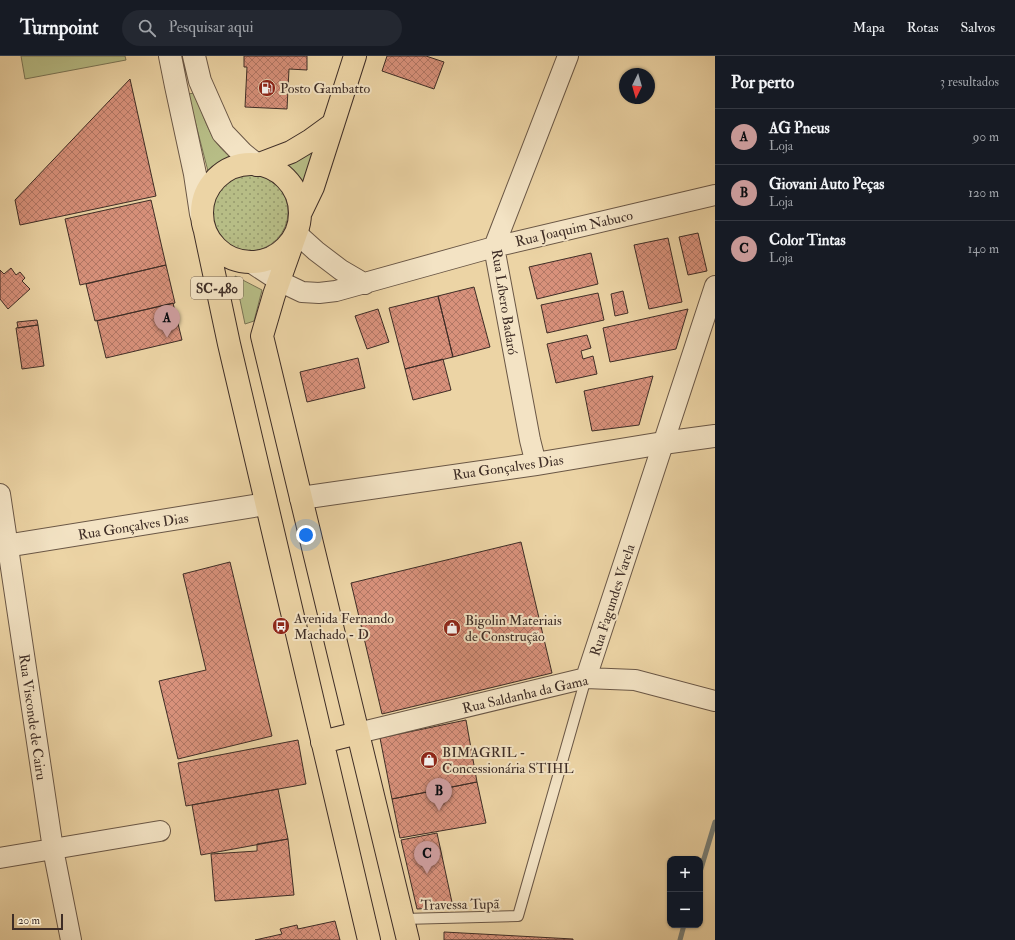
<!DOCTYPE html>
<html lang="pt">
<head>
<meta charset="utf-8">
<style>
	body { margin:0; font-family:"IM FELL Double Pica",serif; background:#242831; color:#f1f3f6 }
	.controls { position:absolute; right:12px; bottom:12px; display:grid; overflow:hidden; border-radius:8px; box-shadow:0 1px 3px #0004 }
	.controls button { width:36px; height:36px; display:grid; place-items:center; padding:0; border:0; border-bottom:1px solid #363941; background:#171b24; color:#f1f3f6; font:20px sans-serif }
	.compass { position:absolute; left:619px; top:12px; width:36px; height:36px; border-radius:50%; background:#171b24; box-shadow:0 1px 3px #0004; rotate:185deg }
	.scale { position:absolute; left:12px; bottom:10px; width:51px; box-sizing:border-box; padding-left:4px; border:2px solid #3e2d26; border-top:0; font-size:11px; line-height:14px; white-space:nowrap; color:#3e2d26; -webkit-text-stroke:3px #f3e3c4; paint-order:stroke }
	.you { position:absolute; left:306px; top:479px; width:14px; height:14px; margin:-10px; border:3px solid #fff; border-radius:50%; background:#1a73e8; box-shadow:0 0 0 6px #1a73e833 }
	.badge { display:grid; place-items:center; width:26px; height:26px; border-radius:50%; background:#c59692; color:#111; font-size:13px; font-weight:700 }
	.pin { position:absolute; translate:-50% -33px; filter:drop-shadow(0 1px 2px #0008) }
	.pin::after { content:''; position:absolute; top:21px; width:14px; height:12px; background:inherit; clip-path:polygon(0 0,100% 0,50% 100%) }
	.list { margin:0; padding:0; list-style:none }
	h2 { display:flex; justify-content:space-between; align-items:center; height:52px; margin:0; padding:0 16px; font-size:17px }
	h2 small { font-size:13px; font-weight:400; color:#9ea1a6 }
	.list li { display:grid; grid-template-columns:26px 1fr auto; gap:12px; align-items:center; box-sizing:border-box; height:56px; padding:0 16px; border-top:1px solid #363941 }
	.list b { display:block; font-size:15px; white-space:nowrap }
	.list p { margin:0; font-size:13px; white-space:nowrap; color:#9ea1a6 }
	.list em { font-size:13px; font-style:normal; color:#9ea1a6 }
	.icon { flex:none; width:22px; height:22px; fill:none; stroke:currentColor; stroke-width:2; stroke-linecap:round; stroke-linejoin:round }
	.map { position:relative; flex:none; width:715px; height:884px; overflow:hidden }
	header { display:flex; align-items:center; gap:24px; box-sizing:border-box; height:56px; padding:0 20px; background:#171b24; border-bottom:1px solid #363941 }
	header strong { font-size:19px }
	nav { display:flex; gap:22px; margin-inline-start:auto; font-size:14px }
	.search { width:280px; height:36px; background:#242831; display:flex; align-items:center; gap:10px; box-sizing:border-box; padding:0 14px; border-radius:22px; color:#9ea1a6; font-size:15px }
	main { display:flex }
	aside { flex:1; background:#171b24 }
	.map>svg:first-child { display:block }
	.grass { fill:#b7bd86; stroke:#7a7556 }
	.garden { fill:url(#garden-dots); stroke:#7a7556 }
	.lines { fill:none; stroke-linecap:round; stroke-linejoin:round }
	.stream { stroke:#767f79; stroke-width:5 }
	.building { fill:url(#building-cross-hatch); stroke:#3e2d26 }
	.service-casing { stroke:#6a5746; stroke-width:12 }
	.minor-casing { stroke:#6a5746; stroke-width:22 }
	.tertiary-casing { stroke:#6a5746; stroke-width:24 }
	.primary-casing { stroke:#3e2d26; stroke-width:24 }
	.service { stroke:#f3e3c4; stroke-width:10 }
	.minor { stroke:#f3e3c4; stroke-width:20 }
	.tertiary { stroke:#f3e3c4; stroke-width:22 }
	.primary { stroke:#ecd4a5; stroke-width:22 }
	.labels { text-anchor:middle; stroke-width:4; stroke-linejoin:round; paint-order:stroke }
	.shield { fill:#f3e3c4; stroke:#746455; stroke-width:1 }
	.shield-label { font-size:13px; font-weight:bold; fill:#3e2d26 }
	.poi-label { font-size:14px; fill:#3e2d26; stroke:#f3e3c4; text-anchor:start }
	.street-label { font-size:14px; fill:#3e2d26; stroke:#f3e3c4 }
</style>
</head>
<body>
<header>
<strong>Turnpoint</strong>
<div class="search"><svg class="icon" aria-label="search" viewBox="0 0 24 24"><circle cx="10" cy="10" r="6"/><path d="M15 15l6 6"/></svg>Pesquisar aqui</div>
<nav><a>Mapa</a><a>Rotas</a><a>Salvos</a></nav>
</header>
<main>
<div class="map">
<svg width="715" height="884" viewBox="0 0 715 884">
	<defs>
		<pattern id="garden-dots" width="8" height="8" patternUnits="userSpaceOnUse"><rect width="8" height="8" fill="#b7bd86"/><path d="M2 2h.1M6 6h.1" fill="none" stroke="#969a6d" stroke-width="1.8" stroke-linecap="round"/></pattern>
		<pattern id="building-cross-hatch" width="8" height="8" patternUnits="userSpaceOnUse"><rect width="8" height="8" fill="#d8917b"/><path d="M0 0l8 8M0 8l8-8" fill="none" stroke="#b17765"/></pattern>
	</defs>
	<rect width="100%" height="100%" fill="#ecd4a5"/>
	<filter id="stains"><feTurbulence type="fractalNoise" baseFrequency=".005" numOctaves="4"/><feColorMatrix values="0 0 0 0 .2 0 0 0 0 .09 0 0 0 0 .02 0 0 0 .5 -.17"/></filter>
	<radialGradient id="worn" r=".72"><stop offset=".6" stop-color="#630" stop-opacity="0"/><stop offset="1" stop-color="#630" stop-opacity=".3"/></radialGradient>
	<!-- grass -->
	<path class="grass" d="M21,0H125L126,4L25,23Z
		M195,37C204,61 210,87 232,102L214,114L209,119L188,38Z
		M323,81L306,130C298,117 291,113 278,105Z
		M235,220L262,234L254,265L245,268Z"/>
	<!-- garden -->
	<path class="garden" d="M210 156a39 39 0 1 1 78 0a39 39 0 1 1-78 0Z"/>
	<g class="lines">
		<!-- stream -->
		<path class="stream" d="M700,816L715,766
			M680,884L684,869"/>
	</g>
	<!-- building -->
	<path class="building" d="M244,0H307V14L289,13L287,53L245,51L247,11H244Z
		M387,0H426L444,6L434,33L382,15Z
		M130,23L156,140L20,169L15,144Z
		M151,144L166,209L80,229L65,163Z
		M698,177L707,215L688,219L679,181Z
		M668,182L682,246L649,253L634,189Z
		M591,197L598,228L537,243L529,211Z
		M166,209L175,247L95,265L86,228Z
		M11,212L16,219L20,216L25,222L22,225L30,233L8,253L0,243V214L4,218Z
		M474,231L490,291L453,301L438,240Z
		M623,235L628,257L615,260L611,238Z
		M598,237L604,264L547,277L541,249Z
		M438,240L453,301L405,313L389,252Z
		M173,247L182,284L106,302L97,265Z
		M378,253L389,286L367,293L355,260Z
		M688,253L676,293L610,306L603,272Z
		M37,264L38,269L18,272L17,266Z
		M38,269L44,310L22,313L16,272Z
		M587,279L591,292L581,295L583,303L593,300L597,318L556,327L547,288Z
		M358,302L365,332L307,346L300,316Z
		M443,303L451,334L413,344L405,313Z
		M653,320L639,369L592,375L584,335Z
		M521,486L552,617L382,658L351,527Z
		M230,506L272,680L178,703L159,625L206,614L183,518Z
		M466,664L477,726L392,743L380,682Z
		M298,684L306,728L186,750L178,707Z
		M477,726L486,767L400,782L392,743Z
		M278,733L288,783L201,799L192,749Z
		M437,777L453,851L417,853L401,784Z
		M288,783L294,839L215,845L211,798L257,795V788Z
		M335,865L340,884H255L282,878L280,873L297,869L298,873Z
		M444,876L573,883V884H444Z"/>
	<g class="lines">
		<defs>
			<path id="service" d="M403,863L518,860L586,622"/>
			<path id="minor" d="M296,177L316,195L341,214L365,228
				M250,206L279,225L302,236L319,237L336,235L494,191L715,139
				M536,408L530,384L494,191L568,0
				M0,438L53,793L71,884
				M586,622L715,230
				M358,677L586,622L635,624L715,645
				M0,802L160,775"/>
			<path id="tertiary" d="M170,0L176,30L195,118L201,158
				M194,0L200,25L223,77L243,98L257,109
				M301,442L536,408L663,387L715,380
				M0,491L266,448"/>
			<path id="primary" d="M202 157a49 49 0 1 1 98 0a49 49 0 1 1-98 0Z
				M257,109L291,96L311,84L333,68
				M300,158L313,131L355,0
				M205,175L229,288L369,884
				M296,177L274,239L262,280L301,442L408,884
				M322,686L358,677"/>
		</defs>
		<!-- service casing -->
		<use href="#service" class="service-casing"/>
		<!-- minor casing -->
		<use href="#minor" class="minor-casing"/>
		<!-- tertiary casing -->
		<use href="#tertiary" class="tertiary-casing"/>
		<!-- primary casing -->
		<use href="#primary" class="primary-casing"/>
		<!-- service -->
		<use href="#service" class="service"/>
		<!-- minor -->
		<use href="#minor" class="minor"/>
		<!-- tertiary -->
		<use href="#tertiary" class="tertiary"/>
		<!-- primary -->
		<use href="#primary" class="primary"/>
	</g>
	<!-- icons -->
	<defs>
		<symbol id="fuel-disc" viewBox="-11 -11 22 22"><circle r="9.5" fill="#8f2418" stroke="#f3e3c4"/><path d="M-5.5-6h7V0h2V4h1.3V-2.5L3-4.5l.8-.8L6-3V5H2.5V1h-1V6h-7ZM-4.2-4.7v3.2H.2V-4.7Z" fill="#fff"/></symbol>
		<symbol id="bus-disc" viewBox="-11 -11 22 22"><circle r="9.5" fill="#8f2418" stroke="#f3e3c4"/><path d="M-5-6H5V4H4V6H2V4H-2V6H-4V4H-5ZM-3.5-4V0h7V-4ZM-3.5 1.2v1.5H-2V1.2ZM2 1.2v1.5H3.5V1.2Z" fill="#fff"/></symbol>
		<symbol id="shop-disc" viewBox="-11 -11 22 22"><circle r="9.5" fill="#8f2418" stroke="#f3e3c4"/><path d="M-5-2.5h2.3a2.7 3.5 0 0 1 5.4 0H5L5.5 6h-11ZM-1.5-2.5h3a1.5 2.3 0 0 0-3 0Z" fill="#fff"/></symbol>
	</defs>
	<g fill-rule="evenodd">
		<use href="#fuel-disc" x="257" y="22" width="20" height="20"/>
		<use href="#bus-disc" x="271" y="560" width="20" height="20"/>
		<use href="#shop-disc" x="442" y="562" width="20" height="20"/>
		<use href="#shop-disc" x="419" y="694" width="20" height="20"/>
	</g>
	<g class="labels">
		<!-- shield labels -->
		<rect class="shield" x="191" y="221" width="52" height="22" rx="3"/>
		<g class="shield-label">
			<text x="217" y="237">SC-480</text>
		</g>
		<!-- poi labels -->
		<g class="poi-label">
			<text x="280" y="37">Posto Gambatto</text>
			<text x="294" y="567">Avenida Fernando<tspan x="294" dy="16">Machado - D</tspan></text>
			<text x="465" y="569">Bigolin Materiais<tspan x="465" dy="16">de Construção</tspan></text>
			<text x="442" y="701">BIMAGRIL -<tspan x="442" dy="16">Concessionária STIHL</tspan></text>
		</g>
		<!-- street labels -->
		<g class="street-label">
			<text transform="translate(574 172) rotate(-13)" y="5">Rua Joaquim Nabuco</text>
			<text transform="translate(505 246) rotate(81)" y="5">Rua Líbero Badaró</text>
			<text transform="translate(508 411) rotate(-8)" y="5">Rua Gonçalves Dias</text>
			<text transform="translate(133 470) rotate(-9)" y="5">Rua Gonçalves Dias</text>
			<text transform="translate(612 544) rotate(-72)" y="5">Rua Fagundes Varela</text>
			<text transform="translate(525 638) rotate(-13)" y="5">Rua Saldanha da Gama</text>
			<text transform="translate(33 661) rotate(82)" y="5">Rua Visconde de Cairu</text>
			<text transform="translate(460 848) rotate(-1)" y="5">Travessa Tupã</text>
		</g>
	</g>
	<rect width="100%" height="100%" filter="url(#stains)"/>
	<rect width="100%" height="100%" fill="url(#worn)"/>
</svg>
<div class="controls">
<button>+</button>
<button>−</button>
</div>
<svg class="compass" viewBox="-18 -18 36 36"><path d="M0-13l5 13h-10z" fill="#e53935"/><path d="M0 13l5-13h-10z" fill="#9ea1a6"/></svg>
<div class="scale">20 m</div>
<div class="you"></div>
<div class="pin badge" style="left:167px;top:282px">A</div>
<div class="pin badge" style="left:439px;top:755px">B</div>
<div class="pin badge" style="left:427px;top:818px">C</div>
</div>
<aside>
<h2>Por perto<small>3 resultados</small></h2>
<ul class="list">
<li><span class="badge">A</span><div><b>AG Pneus</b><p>Loja</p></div><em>90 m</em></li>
<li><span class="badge">B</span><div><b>Giovani Auto Peças</b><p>Loja</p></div><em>120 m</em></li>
<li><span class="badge">C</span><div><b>Color Tintas</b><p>Loja</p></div><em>140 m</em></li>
</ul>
</aside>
</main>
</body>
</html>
